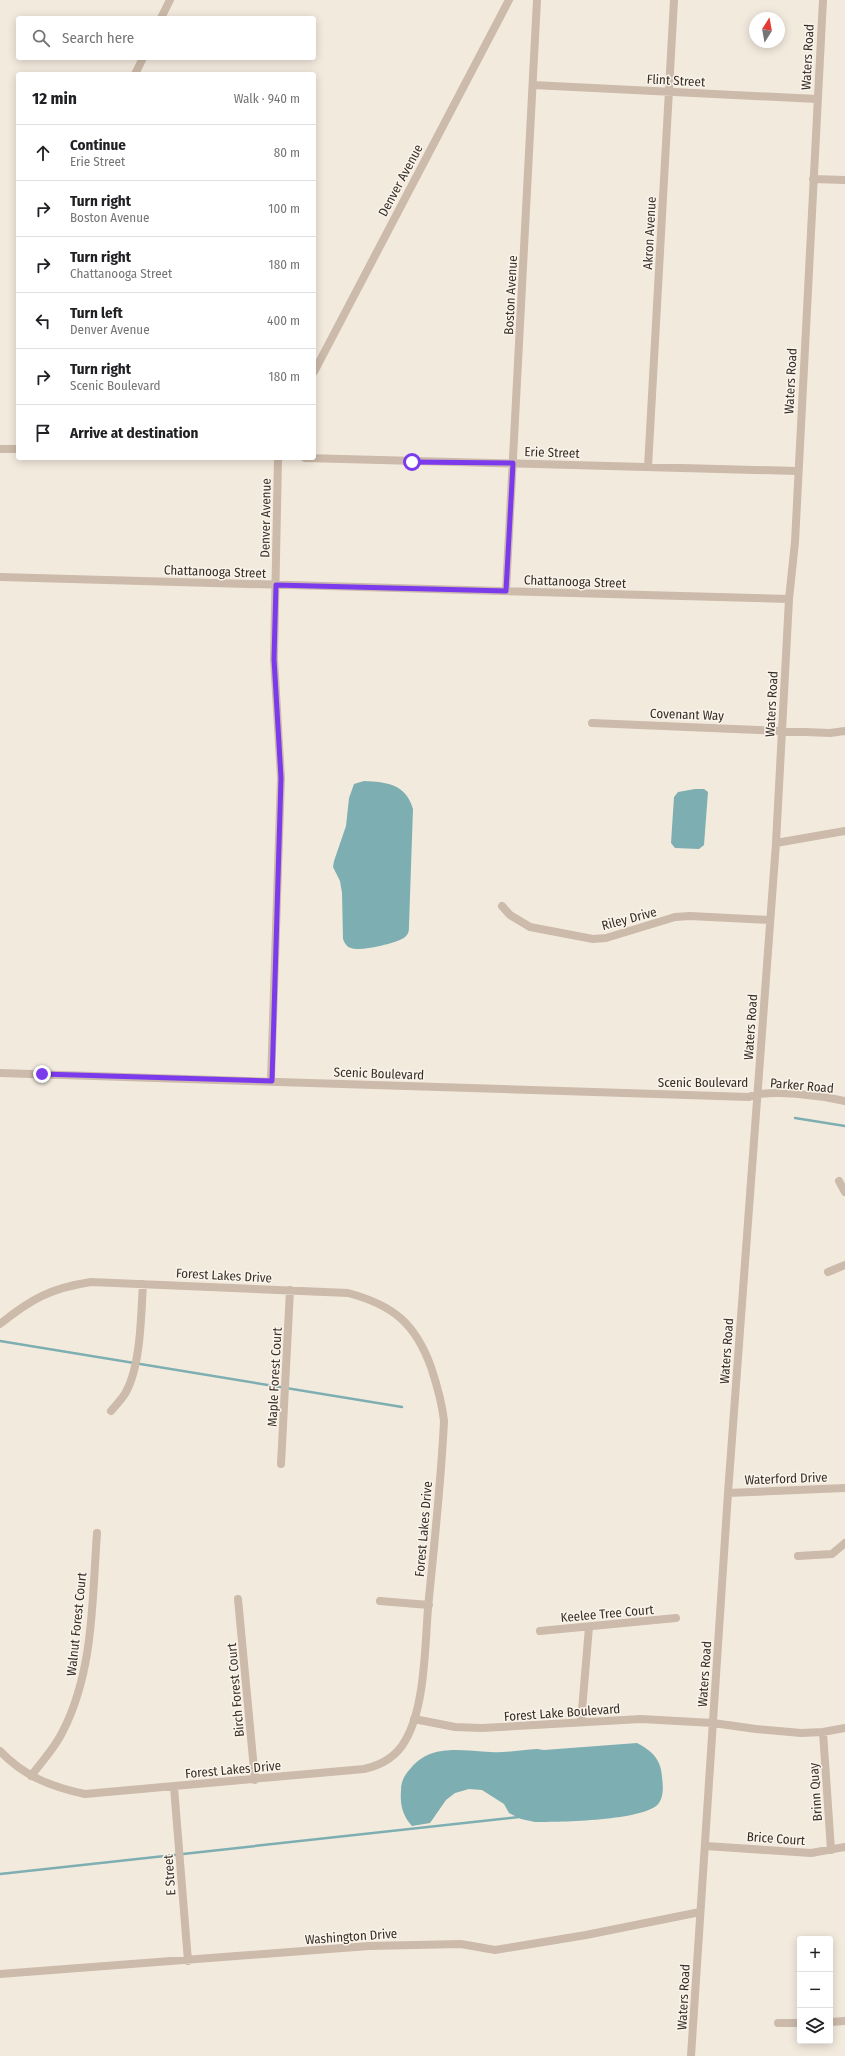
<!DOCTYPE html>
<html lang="en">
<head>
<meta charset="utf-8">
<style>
	body { margin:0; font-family:"Fira Sans Condensed",sans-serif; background:#f6f6f6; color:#202124 }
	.controls { position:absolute; right:12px; bottom:12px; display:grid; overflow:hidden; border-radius:4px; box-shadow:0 2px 10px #0003 }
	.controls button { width:36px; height:36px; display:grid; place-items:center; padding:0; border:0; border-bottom:1px solid #e0e0e0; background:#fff; color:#202124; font:20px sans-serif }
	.compass { position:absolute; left:749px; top:12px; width:36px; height:36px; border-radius:50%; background:#fff; box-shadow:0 2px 10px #0003; rotate:11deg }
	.stop { position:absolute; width:12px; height:12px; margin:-9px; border:3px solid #7c3aed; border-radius:50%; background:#fff }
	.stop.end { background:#7c3aed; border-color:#fff; box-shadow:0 1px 4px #0008 }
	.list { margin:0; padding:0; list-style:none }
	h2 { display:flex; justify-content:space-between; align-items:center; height:52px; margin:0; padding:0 16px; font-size:17px }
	h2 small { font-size:13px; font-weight:400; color:#757577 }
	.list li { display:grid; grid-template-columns:26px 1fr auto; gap:12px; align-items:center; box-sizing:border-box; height:56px; padding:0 16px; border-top:1px solid #e0e0e0 }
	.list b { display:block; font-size:15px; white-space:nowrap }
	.list p { margin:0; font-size:13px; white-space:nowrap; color:#757577 }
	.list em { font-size:13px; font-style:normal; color:#757577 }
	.icon { flex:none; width:22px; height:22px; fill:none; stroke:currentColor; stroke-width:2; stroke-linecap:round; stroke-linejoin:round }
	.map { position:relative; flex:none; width:845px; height:2056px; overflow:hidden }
	.search { position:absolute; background:#fff; box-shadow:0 2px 10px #0003; left:16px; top:16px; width:300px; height:44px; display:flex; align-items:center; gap:10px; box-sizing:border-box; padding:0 14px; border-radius:4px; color:#757577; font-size:15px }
	.panel { position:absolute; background:#fff; box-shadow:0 2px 10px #0003; left:16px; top:72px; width:300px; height:388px; border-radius:4px }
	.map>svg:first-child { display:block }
	.water { fill:#7daeb1 }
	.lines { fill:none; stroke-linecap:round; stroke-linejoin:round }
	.stream { stroke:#7daeb1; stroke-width:2.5 }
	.minor { stroke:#ccbaaa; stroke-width:8 }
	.route { stroke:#7c3aed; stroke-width:5 }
	.labels { text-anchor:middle; stroke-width:3; stroke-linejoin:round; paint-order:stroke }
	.street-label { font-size:13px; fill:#392f29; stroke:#faf4eb }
</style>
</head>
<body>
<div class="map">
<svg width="845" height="2056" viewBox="0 0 845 2056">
	<rect width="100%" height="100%" fill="#f3eade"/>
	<!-- water -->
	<path class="water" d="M364,781C387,782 406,784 413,809L409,925C409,930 409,934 405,937C398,943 360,952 351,948C347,947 345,944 343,939L342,893L340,881L333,867L334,861L346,826L349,798L354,784Z
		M695,789H704L708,792L704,845L699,849L675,848L671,843L674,797L678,792Z
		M637,1743C652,1751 661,1759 662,1777C663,1785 664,1796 659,1803C646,1821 558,1822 535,1822L521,1819L509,1813L504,1804L482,1790L469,1789L455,1793L446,1800L430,1823L412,1826C402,1815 400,1804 401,1790C401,1781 405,1774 411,1768C432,1743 462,1751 491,1752C506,1753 522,1750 537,1749L544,1750Z"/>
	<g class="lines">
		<!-- stream -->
		<path class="stream" d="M795,1118L845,1126
			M0,1341L402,1407
			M0,1874L519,1817"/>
		<!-- minor -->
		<path class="minor" d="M161,18L170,0
			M135,74L143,58
			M533,85L817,99
			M813,179L845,180
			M314,372L509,0
			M0,449H18
			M305,458L797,471
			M648,467L674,0
			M0,577L789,599
			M506,591L537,0
			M592,723L830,733L845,731
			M776,843L845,831
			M502,906L510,915L530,927L593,939L606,938L675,917L690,916L770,920
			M0,1073L749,1097C769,1088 822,1096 845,1101
			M271,1081L281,778L274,659L278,458
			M839,1181L845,1192
			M828,1272L845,1265
			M0,1324C31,1299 51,1288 91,1282L348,1293C393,1305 415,1323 431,1367C437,1385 442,1402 444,1421C441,1484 434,1546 428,1608C425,1646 425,1708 405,1741C396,1757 382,1765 364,1769L85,1794C51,1787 24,1776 0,1751
			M111,1411C116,1405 122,1399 126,1392C141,1365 141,1314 143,1284
			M281,1464L290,1290
			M728,1493L845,1488
			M798,1556L832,1554L845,1543
			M238,1599L255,1780
			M380,1601L429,1605
			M540,1631L676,1618
			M414,1719L455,1727L482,1728L641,1719L713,1723L756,1729L801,1733L823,1732L845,1728
			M581,1722L589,1627
			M823,1732L831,1850
			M31,1776C42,1761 55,1748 63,1731C94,1670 92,1600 97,1533
			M174,1787L188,1961
			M706,1846L811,1853L845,1847
			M0,1974L369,1946L461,1944L495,1950L586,1935L700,1912
			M830,2022L845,2021
			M778,2023H800
			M691,2056L728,1493L776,843L789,599L795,542L823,0"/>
	</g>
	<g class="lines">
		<!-- route -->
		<path class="route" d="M42,1074L272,1081L281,778L274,659L276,585L506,591L513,463L412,462"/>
	</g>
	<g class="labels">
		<!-- street labels -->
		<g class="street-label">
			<text transform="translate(807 57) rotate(-87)" y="5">Waters Road</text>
			<text transform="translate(676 80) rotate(3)" y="5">Flint Street</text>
			<text transform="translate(400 180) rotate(-62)" y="5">Denver Avenue</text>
			<text transform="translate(649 233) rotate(-87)" y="5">Akron Avenue</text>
			<text transform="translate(510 295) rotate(-87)" y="5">Boston Avenue</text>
			<text transform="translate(790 381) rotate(-87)" y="5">Waters Road</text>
			<text transform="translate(552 452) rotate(2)" y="5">Erie Street</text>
			<text transform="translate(265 518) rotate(-89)" y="5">Denver Avenue</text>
			<text transform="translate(215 571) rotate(2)" y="5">Chattanooga Street</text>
			<text transform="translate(575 581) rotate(2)" y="5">Chattanooga Street</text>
			<text transform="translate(771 704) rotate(-87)" y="5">Waters Road</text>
			<text transform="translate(687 714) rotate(2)" y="5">Covenant Way</text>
			<text transform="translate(629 918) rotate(-15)" y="5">Riley Drive</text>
			<text transform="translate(750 1027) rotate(-86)" y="5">Waters Road</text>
			<text transform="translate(379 1073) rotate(2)" y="5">Scenic Boulevard</text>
			<text x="703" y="1087">Scenic Boulevard</text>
			<text transform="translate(802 1085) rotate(5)" y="5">Parker Road</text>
			<text transform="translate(224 1275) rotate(3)" y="5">Forest Lakes Drive</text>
			<text transform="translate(726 1351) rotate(-86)" y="5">Waters Road</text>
			<text transform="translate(274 1377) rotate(-87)" y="5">Maple Forest Court</text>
			<text transform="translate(786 1478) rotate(-2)" y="5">Waterford Drive</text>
			<text transform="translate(423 1529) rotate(-85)" y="5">Forest Lakes Drive</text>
			<text transform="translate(607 1613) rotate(-5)" y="5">Keelee Tree Court</text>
			<text transform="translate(76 1624) rotate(-84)" y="5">Walnut Forest Court</text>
			<text transform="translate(704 1674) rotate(-86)" y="5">Waters Road</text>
			<text transform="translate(235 1690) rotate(-95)" y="5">Birch Forest Court</text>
			<text transform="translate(562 1712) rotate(-4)" y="5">Forest Lake Boulevard</text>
			<text transform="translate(233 1769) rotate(-5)" y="5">Forest Lakes Drive</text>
			<text transform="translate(815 1792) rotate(-94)" y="5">Brinn Quay</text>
			<text transform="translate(776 1838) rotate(4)" y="5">Brice Court</text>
			<text transform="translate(169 1875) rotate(-94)" y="5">E Street</text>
			<text transform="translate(351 1936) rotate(-4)" y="5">Washington Drive</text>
			<text transform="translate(683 1997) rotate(-87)" y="5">Waters Road</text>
		</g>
	</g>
</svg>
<div class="controls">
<button>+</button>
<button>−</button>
<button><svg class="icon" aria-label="layers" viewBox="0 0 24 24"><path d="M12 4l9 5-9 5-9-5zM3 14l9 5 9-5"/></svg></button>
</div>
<svg class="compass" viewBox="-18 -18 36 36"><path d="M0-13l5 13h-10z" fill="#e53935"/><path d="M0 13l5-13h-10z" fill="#757577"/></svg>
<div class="stop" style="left:412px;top:462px"></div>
<div class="stop end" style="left:42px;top:1074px"></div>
<div class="search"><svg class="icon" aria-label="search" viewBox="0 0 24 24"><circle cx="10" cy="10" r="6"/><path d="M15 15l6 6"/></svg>Search here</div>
<section class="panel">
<h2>12 min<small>Walk · 940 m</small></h2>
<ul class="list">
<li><svg class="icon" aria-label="ahead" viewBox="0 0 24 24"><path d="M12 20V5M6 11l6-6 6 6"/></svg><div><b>Continue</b><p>Erie Street</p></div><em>80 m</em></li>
<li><svg class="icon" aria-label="right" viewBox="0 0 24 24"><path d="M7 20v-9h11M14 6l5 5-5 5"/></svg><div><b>Turn right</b><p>Boston Avenue</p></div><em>100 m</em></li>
<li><svg class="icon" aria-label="right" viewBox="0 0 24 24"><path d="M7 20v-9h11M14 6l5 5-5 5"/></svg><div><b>Turn right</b><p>Chattanooga Street</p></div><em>180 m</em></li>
<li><svg class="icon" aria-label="left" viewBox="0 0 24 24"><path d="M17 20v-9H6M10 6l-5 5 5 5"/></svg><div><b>Turn left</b><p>Denver Avenue</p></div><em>400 m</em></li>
<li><svg class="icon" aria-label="right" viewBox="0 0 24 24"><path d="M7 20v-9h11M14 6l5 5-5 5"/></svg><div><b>Turn right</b><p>Scenic Boulevard</p></div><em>180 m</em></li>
<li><svg class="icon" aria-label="arrive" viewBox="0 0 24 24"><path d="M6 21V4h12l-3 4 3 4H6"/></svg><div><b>Arrive at destination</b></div></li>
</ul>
</section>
</div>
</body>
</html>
